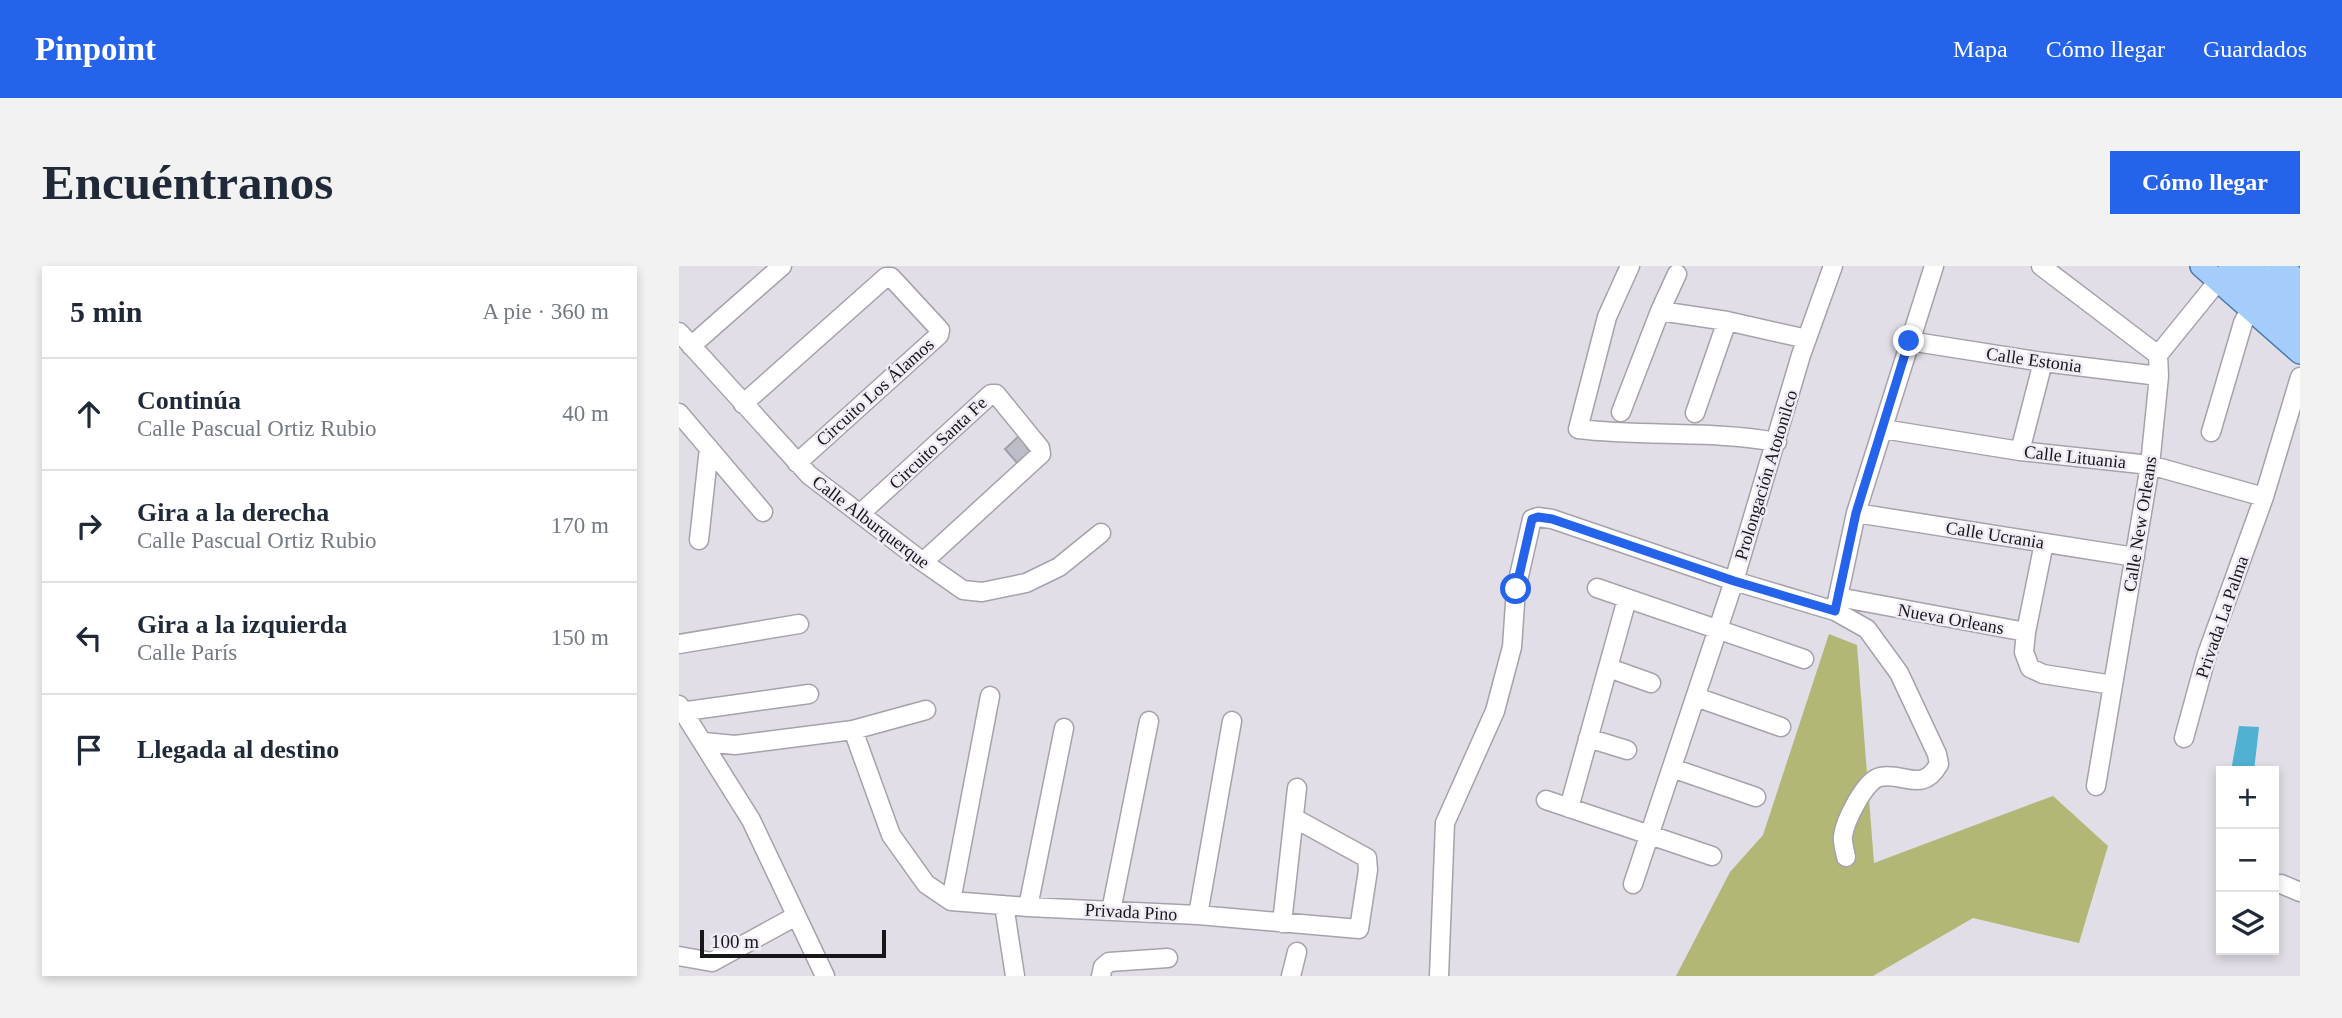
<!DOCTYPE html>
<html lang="es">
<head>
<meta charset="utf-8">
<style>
	body { margin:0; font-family:"Times New Roman",serif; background:#f2f2f3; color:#1f2937 }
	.controls { position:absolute; right:21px; bottom:21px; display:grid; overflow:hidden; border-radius:0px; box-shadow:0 4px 10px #0003 }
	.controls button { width:63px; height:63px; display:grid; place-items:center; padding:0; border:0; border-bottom:2px solid #e0e1e3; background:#fff; color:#1f2937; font:35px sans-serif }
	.scale { position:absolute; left:21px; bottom:18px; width:186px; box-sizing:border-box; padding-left:7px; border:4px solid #181619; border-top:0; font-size:19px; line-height:24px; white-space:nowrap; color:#181619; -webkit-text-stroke:5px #f0ebf5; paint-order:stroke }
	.stop { position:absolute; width:21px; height:21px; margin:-16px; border:5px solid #2563eb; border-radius:50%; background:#fff }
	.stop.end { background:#2563eb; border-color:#fff; box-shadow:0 2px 7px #0008 }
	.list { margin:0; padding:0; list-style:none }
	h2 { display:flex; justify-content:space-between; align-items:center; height:91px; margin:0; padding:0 28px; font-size:30px }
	h2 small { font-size:23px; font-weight:400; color:#747a83 }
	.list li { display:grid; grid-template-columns:46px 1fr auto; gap:21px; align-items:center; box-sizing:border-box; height:112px; padding:0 28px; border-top:2px solid #e0e1e3 }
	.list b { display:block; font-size:26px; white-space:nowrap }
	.list p { margin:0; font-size:23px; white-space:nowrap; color:#747a83 }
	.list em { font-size:23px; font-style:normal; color:#747a83 }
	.icon { flex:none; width:38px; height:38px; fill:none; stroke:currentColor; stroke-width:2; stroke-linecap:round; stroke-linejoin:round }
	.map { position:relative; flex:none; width:1621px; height:710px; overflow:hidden; border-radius:0px }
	header { display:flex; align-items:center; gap:42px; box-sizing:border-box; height:98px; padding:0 35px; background:#2563eb; color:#fff }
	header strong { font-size:33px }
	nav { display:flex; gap:38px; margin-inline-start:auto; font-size:24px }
	.intro { display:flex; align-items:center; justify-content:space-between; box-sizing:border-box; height:168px; padding:0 42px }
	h1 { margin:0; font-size:49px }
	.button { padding:18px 32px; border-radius:0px; background:#2563eb; color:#fff; font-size:24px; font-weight:700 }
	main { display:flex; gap:42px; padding:0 42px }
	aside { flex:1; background:#fff; border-radius:0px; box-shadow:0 4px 10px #0003 }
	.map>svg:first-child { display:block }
	.green { fill:#b2b776 }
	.water { fill:#50b1d3 }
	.building { fill:#bdbdc7; stroke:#9f9fa9; stroke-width:2 }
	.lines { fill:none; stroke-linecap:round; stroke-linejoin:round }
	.minor-casing { stroke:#a6a1aa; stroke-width:21 }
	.major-casing { stroke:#4c78aa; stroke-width:24 }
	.minor { stroke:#fff; stroke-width:18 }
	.major { stroke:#a4cdfb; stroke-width:21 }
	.route { stroke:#2563eb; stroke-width:9 }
	.labels { text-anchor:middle; stroke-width:5; stroke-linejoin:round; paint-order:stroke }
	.street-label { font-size:18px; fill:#181619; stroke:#f0ebf5 }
</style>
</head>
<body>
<header>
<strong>Pinpoint</strong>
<nav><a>Mapa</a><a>Cómo llegar</a><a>Guardados</a></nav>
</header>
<div class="intro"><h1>Encuéntranos</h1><a class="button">Cómo llegar</a></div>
<main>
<aside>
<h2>5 min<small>A pie · 360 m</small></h2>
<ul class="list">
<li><svg class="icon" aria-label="ahead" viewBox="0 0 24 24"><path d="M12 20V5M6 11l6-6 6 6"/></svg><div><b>Continúa</b><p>Calle Pascual Ortiz Rubio</p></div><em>40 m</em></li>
<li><svg class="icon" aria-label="right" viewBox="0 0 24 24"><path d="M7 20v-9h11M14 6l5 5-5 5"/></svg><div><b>Gira a la derecha</b><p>Calle Pascual Ortiz Rubio</p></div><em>170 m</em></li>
<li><svg class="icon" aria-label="left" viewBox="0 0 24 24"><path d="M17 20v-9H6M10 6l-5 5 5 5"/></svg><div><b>Gira a la izquierda</b><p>Calle París</p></div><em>150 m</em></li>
<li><svg class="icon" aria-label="arrive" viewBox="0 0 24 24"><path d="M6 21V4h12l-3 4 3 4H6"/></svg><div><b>Llegada al destino</b></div></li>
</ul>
</aside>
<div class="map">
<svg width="1621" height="710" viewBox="0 0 1621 710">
	<rect width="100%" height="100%" fill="#e2dee7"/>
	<!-- green -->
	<path class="green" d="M1150,368L1178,379L1195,597L1374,530L1429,580L1400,677L1294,652L1194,710H997L1051,606L1084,569Z"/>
	<!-- water -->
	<path class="water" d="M1560,460L1580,461L1575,505H1552Z"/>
	<!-- building -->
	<path class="building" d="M343,167L353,178L348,182L353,187L340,199L326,183Z"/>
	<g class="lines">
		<defs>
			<path id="minor" d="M951,0L928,51L899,163C966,171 1032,164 1098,176
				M1362,0L1479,89
				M981,45L1048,55L1128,73
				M0,66L130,209L244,296L284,324L303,326L347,317L380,301L422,267
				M1230,75L1364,96L1480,110
				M12,80L103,0
				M64,138L207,11H212L261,64L260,69L118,197
				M942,146L981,45L998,8
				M0,147L84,246
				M1016,147L1048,55
				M1204,163L1341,185L1471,199L1585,231
				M1532,166L1564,57L1571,43
				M1341,185L1364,96
				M182,247L312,128H317L361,182L362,188L244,296
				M1177,247L1456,291
				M20,274L30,182
				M1365,277L1347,366L1345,386L1351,402L1364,408L1434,419
				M918,322L1125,393
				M1159,331L1347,366
				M1156,345L1177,247L1255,0
				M0,378L120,358
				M930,402L972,417
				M1017,431L1102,461
				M0,439L72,554L146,710
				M0,446L130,428
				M174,464L212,569L247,618L272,635L349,641L519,649L680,663L689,604L688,592L615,552
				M909,472L948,484
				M1505,472L1528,388L1585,231L1621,111
				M25,476L56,479L174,464L247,444
				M993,502L1077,531
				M1417,520L1471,199L1480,110L1479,89L1539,15
				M867,534L1033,590
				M890,542L948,333
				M954,618L1055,315L1122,89L1154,0
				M1602,618L1621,626
				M272,635L311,430
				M325,639L336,710
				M349,641L385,462
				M432,645L470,455
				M519,649L553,455
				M603,657L618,522
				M0,690L33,696L117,650
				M422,710L424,701L430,696L489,692
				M612,710L618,686
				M760,710L766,557L816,445L833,381L837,323L853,253L859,251L873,253L1055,315L1156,345L1188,363L1220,407L1258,488L1260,498C1243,528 1226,506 1201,511C1186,514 1166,555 1164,570C1163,576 1166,585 1167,591"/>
			<path id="major" d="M1522,0L1621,87
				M1550,0L1621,65
				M1576,0L1621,40
				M1603,0L1621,16"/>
		</defs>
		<!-- minor casing -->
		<use href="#minor" class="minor-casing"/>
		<!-- major casing -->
		<use href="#major" class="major-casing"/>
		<!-- minor -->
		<use href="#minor" class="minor"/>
		<!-- major -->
		<use href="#major" class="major"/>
	</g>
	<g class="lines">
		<!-- route -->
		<path class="route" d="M837,323L853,253L859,251L873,253L1055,315L1156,345L1177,247L1230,75"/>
	</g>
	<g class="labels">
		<!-- street labels -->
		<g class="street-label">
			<text transform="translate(1355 94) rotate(8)" y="6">Calle Estonia</text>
			<text transform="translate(196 126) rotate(-42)" y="6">Circuito Los Álamos</text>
			<text transform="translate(259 177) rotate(-43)" y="6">Circuito Santa Fe</text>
			<text transform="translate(1396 191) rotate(6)" y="6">Calle Lituania</text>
			<text transform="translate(1087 209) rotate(-73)" y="6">Prolongación Atotonilco</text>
			<text transform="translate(192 256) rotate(37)" y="6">Calle Alburquerque</text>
			<text transform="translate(1461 258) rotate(-81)" y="6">Calle New Orleans</text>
			<text transform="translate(1316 269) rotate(9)" y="6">Calle Ucrania</text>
			<text transform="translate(1543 351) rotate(-71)" y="6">Privada La Palma</text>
			<text transform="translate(1272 353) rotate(10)" y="6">Nueva Orleans</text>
			<text transform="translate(452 646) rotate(3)" y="6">Privada Pino</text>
		</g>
	</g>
</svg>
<div class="controls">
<button>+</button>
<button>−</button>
<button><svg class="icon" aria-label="layers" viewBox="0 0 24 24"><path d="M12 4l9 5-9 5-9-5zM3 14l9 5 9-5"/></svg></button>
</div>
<div class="scale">100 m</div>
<div class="stop" style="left:837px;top:323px"></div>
<div class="stop end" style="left:1230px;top:75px"></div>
</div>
</main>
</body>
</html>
